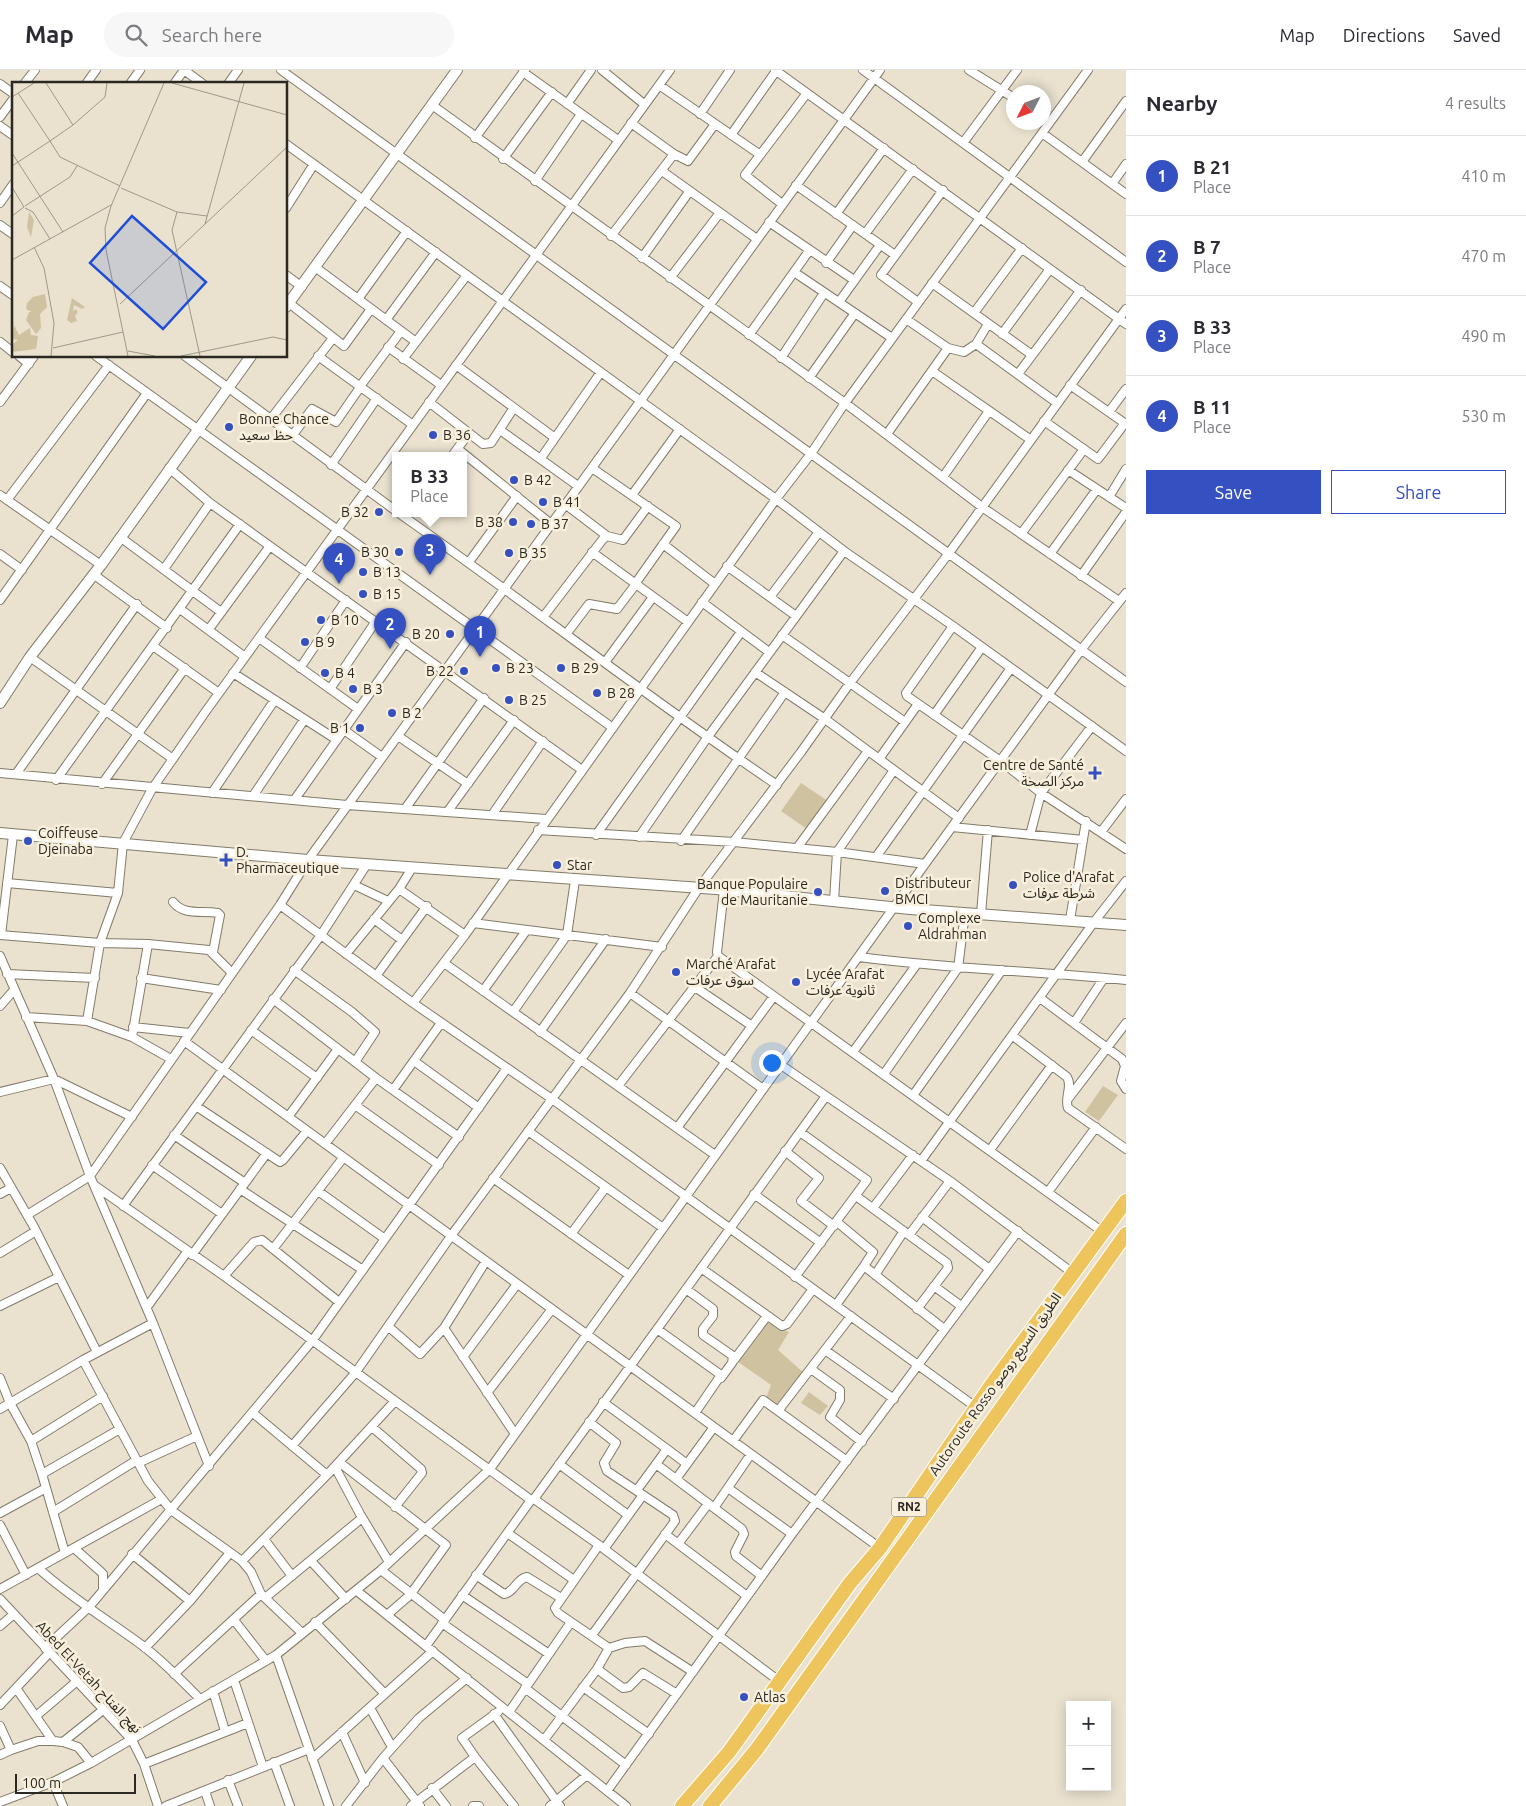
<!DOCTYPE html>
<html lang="en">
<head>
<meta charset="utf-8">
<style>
	body { margin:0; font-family:Ubuntu,"Noto Sans Arabic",sans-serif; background:#f7f7f7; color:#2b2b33 }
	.controls { position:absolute; right:15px; bottom:15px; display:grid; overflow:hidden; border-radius:0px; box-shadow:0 2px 12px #0003 }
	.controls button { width:45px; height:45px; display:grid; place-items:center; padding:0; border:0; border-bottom:1px solid #e1e1e2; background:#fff; color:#2b2b33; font:25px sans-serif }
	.compass { position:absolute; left:1006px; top:15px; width:45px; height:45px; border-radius:50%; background:#fff; box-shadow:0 2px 12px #0003; rotate:228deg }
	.scale { position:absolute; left:15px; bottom:12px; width:121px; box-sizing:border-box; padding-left:5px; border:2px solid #2b2821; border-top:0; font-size:14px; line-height:18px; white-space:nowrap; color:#2b2821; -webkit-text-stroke:4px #f8f0dc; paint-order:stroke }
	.you { position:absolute; left:771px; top:992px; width:18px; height:18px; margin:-12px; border:4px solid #fff; border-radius:50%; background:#1a73e8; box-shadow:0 0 0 8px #1a73e833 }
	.badge { display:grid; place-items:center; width:32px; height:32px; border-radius:50%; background:#3450c1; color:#fff; font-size:16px; font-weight:700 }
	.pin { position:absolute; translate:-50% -41px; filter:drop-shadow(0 1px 2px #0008) }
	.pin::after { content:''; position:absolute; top:26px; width:18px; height:15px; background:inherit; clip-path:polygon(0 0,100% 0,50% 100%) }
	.popup { position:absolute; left:392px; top:382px; width:75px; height:65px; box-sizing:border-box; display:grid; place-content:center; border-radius:0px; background:#fff; filter:drop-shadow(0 1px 4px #0005); font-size:16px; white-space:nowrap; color:#7c7c81 }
	.popup b { font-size:19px; color:#2b2b33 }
	.popup::after { content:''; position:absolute; left:50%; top:100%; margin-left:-10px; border:10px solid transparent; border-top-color:#fff }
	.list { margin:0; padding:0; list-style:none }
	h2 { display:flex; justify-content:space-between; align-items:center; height:65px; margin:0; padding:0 20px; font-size:21px }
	h2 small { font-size:16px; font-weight:400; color:#7c7c81 }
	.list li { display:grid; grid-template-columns:32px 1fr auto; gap:15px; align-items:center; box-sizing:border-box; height:80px; padding:0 20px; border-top:1px solid #e1e1e2 }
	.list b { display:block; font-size:19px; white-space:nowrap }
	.list p { margin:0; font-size:16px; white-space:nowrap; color:#7c7c81 }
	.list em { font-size:16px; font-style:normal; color:#7c7c81 }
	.actions { display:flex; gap:10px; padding:15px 20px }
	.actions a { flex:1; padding:11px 0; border:1px solid #3450c1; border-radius:0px; text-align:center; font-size:18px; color:#3450c1 }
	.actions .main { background:#3450c1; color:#fff }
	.icon { flex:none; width:28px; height:28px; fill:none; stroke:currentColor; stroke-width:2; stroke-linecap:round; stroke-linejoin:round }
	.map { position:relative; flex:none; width:1126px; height:1736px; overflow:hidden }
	header { display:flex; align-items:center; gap:30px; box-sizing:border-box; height:70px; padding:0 25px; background:#fff; border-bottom:1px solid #e1e1e2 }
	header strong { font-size:24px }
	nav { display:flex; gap:28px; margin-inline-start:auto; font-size:18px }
	.search { width:350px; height:45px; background:#f7f7f7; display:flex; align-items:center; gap:12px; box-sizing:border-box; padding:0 18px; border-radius:28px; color:#7c7c81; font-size:19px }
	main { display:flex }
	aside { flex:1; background:#fff }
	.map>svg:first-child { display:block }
	.green { fill:#cfc2a1 }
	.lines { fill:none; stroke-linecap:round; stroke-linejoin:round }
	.street-casing { stroke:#827b69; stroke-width:10 }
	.secondary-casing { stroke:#827b69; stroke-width:12 }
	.highway-casing { stroke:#fff; stroke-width:16 }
	.street { stroke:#fff; stroke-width:8 }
	.secondary { stroke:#fff; stroke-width:10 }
	.highway { stroke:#eec55c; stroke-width:14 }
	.poi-dot { fill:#3450c1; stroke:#f8f0dc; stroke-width:2 }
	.labels { text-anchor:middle; stroke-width:5; stroke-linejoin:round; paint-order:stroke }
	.shield { fill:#f8f0dc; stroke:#686459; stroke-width:1 }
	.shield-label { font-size:12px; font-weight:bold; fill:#2b2821 }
	.poi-label { font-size:14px; fill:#2b2821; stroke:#f8f0dc; text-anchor:start }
	.street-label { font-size:14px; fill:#2b2821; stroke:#f8f0dc }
	.inset-road { fill:none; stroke:#9e9889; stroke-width:1 }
	.view { fill:#1d4ed8; fill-opacity:0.15; stroke:#1d4ed8; stroke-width:2.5 }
	.inset-edge { fill:none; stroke:#2b2821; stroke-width:2.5 }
</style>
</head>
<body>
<header>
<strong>Map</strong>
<div class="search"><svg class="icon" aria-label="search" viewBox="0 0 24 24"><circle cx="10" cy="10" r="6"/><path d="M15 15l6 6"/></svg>Search here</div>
<nav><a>Map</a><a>Directions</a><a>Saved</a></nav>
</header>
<main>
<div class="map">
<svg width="1126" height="1736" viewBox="0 0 1126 1736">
	<rect width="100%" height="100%" fill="#eae2cf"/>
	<!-- green -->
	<path class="green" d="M801,713L828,731L807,759L781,741Z
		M1103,1016L1118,1025L1099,1051L1085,1042Z
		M767,1252L789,1262L778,1280L804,1303L789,1327L777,1336L766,1328L771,1315L738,1292Z
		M809,1322L828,1336L820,1345L801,1333Z"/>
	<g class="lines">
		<defs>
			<path id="street" d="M184,0L203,14
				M281,0L1126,612
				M602,0L644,34
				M775,0L1126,254
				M863,0L1126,192
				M969,0L1014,28
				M523,2L618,70
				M0,14L14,24
				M24,14L35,0
				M86,14L96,0
				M130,14L140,0
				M174,14L184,0
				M228,14L238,0
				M659,15L759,84
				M567,34L591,0
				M432,35L845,333L982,437L1119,531
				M700,44L730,0
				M0,47L14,28
				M631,53L674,84L688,91L715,54
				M0,56L14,66
				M1042,63L1126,124
				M731,65L776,1
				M475,68L525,0
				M963,73L1017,0
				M286,74L776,429L844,481L953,556L1126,681
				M503,89L552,22
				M1082,92L1126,31
				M662,101L757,169
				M535,111L581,44
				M1112,114L1126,94
				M796,115L895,185
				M0,133L14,113
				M782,134L745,105L807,23
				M286,138L314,94
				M836,144L884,78
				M769,152L854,210
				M0,155L14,165
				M865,164L913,99
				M611,166L674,84
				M642,188L689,122
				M826,193L853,155
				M315,197L416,272
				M794,202L892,268
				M286,205L302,217
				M670,208L719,144
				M932,213L1032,285
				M0,216L14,226
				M358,229L407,161
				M839,232L880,175
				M918,232L881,205L943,120
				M289,233L344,276L371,239
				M974,243L1022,178
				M906,249L948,278L964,282L976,274L988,254
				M386,250L436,182
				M1002,264L1050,199
				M749,265L809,181
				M0,272L14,283
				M976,274L1057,333
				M388,277L441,315
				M19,286L29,294
				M96,286L613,658
				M185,286L396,441
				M318,286L413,355
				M781,288L824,223
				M403,289L467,205
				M456,295L555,368
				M932,301L1031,370
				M1018,304L1081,220
				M809,308L855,243
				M361,315L401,261
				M1070,315L1126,354
				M0,332L34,286
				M429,332L483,374L491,373L513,339
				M1109,342L1126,319
				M270,350L333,268
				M1044,351L1098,389L1125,353
				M500,360L578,416
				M887,364L948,278
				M292,366L312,339L336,352L361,316
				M458,379L551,454
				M452,386L469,363
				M541,388L601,302
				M331,395L377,328
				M169,398L210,433L582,700
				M592,398L676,456L635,514
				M1068,400L1126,438
				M943,407L989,341
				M0,425L101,495
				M632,425L680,359
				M1109,427L1126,399
				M7,430L109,295
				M565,434L607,466
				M400,444C527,533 648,628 777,715
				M1021,464L1084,379
				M120,467L221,542
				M663,474L715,514
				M592,482L688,552
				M0,484L22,500
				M1050,484L1097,419
				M469,492L517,426
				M727,496L796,546
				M164,499L210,433
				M93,504L167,558
				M1081,506L1126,442
				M770,527L819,462
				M0,530L147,323
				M702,532L769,582
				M180,539L245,587
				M544,546L603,469L607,466L623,470L648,436
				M953,556L906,623L907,626L1002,692L1041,723L1126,779
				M209,559L270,476
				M567,563L589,534L617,539L636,514
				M782,565L905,652
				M259,568L358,639
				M153,576L219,623
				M30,587L173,689
				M606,591L653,527
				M300,598L346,530
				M755,602L825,649L959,748
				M233,603L337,670
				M330,619L376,551
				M934,645L982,577
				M344,660L382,687
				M398,666L468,714
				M879,689L918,634
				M0,703L347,735L546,749
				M16,704L137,534
				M56,710L240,454
				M102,714L185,598
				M212,723L274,631
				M253,726L304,650
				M295,729L406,572
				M405,739L484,628
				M448,741L514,650
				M492,745L543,671
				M952,757L1083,770
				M538,760L734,772L837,782L925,794
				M1101,762L1126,729
				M596,765L741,562
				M1030,765L1041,723L1092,656
				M639,767L707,668L844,481
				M681,771L785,622
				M797,778L868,681
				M876,787L1011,598
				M7,813L118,823
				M354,815L388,831
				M399,819L412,798
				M724,820L717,882L718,886L1103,1162
				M834,831L837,782L894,700
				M173,832C184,846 202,840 218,843L220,845L213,882
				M280,835L413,933L552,1029L977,1338
				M981,844L988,760
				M374,849L402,870
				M1070,850L1086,751
				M473,853L662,877
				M0,865L100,873L148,874
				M1,865L13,765
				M346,884L399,819L465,865
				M0,886L54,1009L90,1106L153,1253L209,1396
				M859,887C948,899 1037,901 1126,910
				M444,893L715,1085
				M294,900L352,942L375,962L355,992
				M7,904L95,908
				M376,906L427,836
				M141,908L221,920
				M695,917L752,956
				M483,921L526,861
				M630,923L763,1019
				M1040,928L1122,989L1125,996L1121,1011L1126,1019
				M273,929L376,1008L459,1067
				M413,933L465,865L776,429L810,385L845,333L1088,0
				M0,936L14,920
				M513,942L567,865L575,810
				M26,947L87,951L132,967L171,989
				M87,951L100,873L118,823L123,773L152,719L206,641L670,0
				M1074,953L1104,908
				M133,957L189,963
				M251,960L317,1008
				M540,962L606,869
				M1013,966L1067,1007C1073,1017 1064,1027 1068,1038L1126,1079
				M132,967L148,874L209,880L232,903
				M184,971L880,1478
				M853,982L917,894
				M414,991L479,1038
				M781,995L950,1111L1074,1204
				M884,1004L958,898L965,843
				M618,1016L718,886
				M393,1020L441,953
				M0,1022L54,1009L132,1047
				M914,1024L1002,900
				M1068,1029L1126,953
				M355,1035L439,1095
				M196,1036L280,1092L283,1090L307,1061
				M288,1047L338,979
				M677,1058L774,926
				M528,1061L663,1158
				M174,1065L245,1113
				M325,1074L376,1008
				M990,1080L1052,995
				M785,1081L819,1108L801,1131L834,1156
				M921,1091L1094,852L1126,811
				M152,1095L222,1144
				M0,1098L34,1157L97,1282
				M493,1108L629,1205
				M94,1115L224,1206L531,1430L534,1429L599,1475L779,1611
				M240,1119L363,1200
				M318,1121L385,1169
				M1048,1122L1096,1057
				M0,1124L11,1118
				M754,1124L821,1173
				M856,1126L947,1193L948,1198L917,1239
				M123,1136L321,865L367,794
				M873,1138L913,1085
				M27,1145L90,1106L280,835L308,790L880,0
				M922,1147L988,1198
				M837,1152L873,1182L864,1196
				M571,1164L606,1117
				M909,1165L950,1111
				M273,1179L343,1088
				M0,1183L36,1161
				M192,1185L267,1083
				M486,1191L444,1258L515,1364
				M701,1198L782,1256L787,1254L813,1219
				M875,1205L904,1161
				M224,1206L254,1172L262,1170L339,1232
				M795,1207L867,1110L800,1062
				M934,1216L961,1236
				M686,1219L713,1239V1246L703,1259V1265L733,1286L732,1293L721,1308
				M836,1235L864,1196L944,1259
				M0,1236L59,1207
				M147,1237L187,1182
				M389,1257L420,1284L444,1258
				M657,1259L721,1305L695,1343
				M825,1280L894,1329
				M463,1287L517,1214
				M83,1290L148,1411L171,1440L242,1491L251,1502L261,1524L301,1562
				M734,1290L767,1246
				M811,1299L840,1320V1330L830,1347L862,1372
				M0,1308L10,1333L31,1371L42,1404L120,1359
				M487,1323L552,1239
				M603,1332L667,1379L637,1420
				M0,1339L83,1290L153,1253
				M778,1341L851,1246
				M253,1343L327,1405
				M589,1352L616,1373L604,1393L607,1401L673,1445L675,1451L592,1565
				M372,1357L421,1399L422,1403L395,1437
				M31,1371L103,1326
				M733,1371L763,1330L847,1391
				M292,1376L356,1302L451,1166L630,923L698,819L801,682L850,613L949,483L1126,239
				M667,1379L687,1394
				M339,1392L446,1475L410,1525L387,1545
				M138,1393L197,1366
				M559,1394L628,1445
				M656,1394L742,1459L744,1464L735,1482L736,1486L762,1506
				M335,1397L360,1444L389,1492
				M42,1404L65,1483
				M676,1409L714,1357
				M728,1418L792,1464
				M534,1429L826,1026
				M714,1438L751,1384
				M53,1442L137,1390
				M0,1443L46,1418
				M0,1455L26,1505
				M509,1464L574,1510
				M665,1464L747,1526
				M264,1469L292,1506
				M678,1474L708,1434
				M74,1478L100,1501L103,1504V1519
				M604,1479L643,1425
				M132,1484L190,1531
				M242,1491L327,1405L395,1331
				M311,1491L346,1529
				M38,1498C71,1528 108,1550 143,1576C164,1592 182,1611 200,1629
				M381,1500L445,1550
				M476,1505L504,1524C515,1522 516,1509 527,1507L561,1528
				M0,1519L160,1430
				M357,1521L626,1736
				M462,1525L549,1584
				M265,1528L362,1448
				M0,1529L132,1670L144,1694L158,1736
				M234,1550L266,1591
				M315,1552L385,1624
				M442,1553L528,1614
				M0,1556L14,1544
				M426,1576L531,1430
				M45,1578L90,1536L312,1271L507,998
				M145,1578L190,1531L229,1484
				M609,1578L625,1573L645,1571L693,1602
				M276,1585L329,1736
				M597,1599L623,1618L629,1617L643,1603L677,1624
				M174,1604L261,1524
				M234,1610L263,1697
				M583,1617L649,1664
				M16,1618L53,1671L63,1672L103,1640
				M525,1618L626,1695
				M213,1621L225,1661
				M0,1635L49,1583
				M370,1638L392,1677
				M509,1642L571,1552
				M494,1644L560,1736
				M36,1646L76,1612
				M0,1656L11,1680L0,1685
				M342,1662L365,1713
				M544,1670L597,1599L609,1578L558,1543L555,1538L599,1475
				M63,1672L78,1677L91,1693
				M11,1680L38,1671H53
				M475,1687L462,1668L498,1642
				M383,1688L419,1648L467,1608
				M312,1689L433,1581
				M274,1692L290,1736
				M144,1694L248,1653
				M228,1710L238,1736
				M53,1712L63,1736
				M432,1718L446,1736
				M205,1721L210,1736
				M607,1721L792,1464L1018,1161
				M0,1732L53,1712L91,1693L276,1585L381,1500L490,1399L925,794L1081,580L1126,523
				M166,1736L309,1679
				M346,1736L383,1688L420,1736
				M411,1736L475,1687L514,1736
				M473,1736H479
				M550,1736L587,1705"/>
			<path id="secondary" d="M286,237L457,0
				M0,633L30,587L101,495L251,286
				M0,763L308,790L716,819L910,839L1126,855"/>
			<path id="highway" d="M682,1736L729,1682L850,1513L880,1478L992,1314L1126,1131
				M710,1736L757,1679L1126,1164"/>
		</defs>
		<!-- street casing -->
		<use href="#street" class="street-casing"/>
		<!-- secondary casing -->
		<use href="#secondary" class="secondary-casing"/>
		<!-- highway casing -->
		<use href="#highway" class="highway-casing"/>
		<!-- street -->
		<use href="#street" class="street"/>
		<!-- secondary -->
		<use href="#secondary" class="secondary"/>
		<!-- highway -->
		<use href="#highway" class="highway"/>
	</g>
	<!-- markers -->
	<g class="poi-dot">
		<circle cx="229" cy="357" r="5"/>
		<circle cx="433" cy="365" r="5"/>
		<circle cx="514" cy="410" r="5"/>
		<circle cx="543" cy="432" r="5"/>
		<circle cx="379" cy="442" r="5"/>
		<circle cx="513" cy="452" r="5"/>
		<circle cx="531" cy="454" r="5"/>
		<circle cx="399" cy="482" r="5"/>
		<circle cx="509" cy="483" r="5"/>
		<circle cx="363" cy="502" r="5"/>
		<circle cx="363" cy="524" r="5"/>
		<circle cx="321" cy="550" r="5"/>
		<circle cx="450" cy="564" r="5"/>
		<circle cx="305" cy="572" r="5"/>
		<circle cx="496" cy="598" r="5"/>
		<circle cx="561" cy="598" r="5"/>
		<circle cx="464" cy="601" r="5"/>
		<circle cx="325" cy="603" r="5"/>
		<circle cx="353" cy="619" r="5"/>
		<circle cx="597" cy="623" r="5"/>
		<circle cx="509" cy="630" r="5"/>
		<circle cx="392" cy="643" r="5"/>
		<circle cx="360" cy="658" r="5"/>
		<path d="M1092.5 695.5h5v5h5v5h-5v5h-5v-5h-5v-5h5z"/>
		<circle cx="28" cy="771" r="5"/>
		<path d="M223.5 782.5h5v5h5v5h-5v5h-5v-5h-5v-5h5z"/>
		<circle cx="557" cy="795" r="5"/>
		<circle cx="1013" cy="815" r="5"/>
		<circle cx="885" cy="821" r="5"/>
		<circle cx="818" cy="822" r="5"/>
		<circle cx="908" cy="856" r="5"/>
		<circle cx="676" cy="902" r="5"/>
		<circle cx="796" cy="912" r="5"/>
		<circle cx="744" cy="1627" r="5"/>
	</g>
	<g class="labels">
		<!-- shield labels -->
		<rect class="shield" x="891.5" y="1427.5" width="35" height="19" rx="4"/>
		<g class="shield-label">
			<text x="909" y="1441">RN2</text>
		</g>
		<!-- poi labels -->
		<g class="poi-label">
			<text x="239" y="354">Bonne Chance<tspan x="239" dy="16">حظ سعيد</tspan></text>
			<text x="443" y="370">B 36</text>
			<text x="524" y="415">B 42</text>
			<text x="553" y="437">B 41</text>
			<text x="369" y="447" text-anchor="end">B 32</text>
			<text x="503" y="457" text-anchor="end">B 38</text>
			<text x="541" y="459">B 37</text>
			<text x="389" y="487" text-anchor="end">B 30</text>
			<text x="519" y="488">B 35</text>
			<text x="373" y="507">B 13</text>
			<text x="373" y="529">B 15</text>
			<text x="331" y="555">B 10</text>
			<text x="440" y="569" text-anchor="end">B 20</text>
			<text x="315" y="577">B 9</text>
			<text x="506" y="603">B 23</text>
			<text x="571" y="603">B 29</text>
			<text x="454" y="606" text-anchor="end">B 22</text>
			<text x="335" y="608">B 4</text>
			<text x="363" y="624">B 3</text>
			<text x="607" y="628">B 28</text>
			<text x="519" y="635">B 25</text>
			<text x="402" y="648">B 2</text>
			<text x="350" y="663" text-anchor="end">B 1</text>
			<text x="1084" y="700" text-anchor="end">Centre de Santé<tspan x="1084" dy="16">مركز الصحة</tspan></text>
			<text x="38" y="768">Coiffeuse<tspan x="38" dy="16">Djeinaba</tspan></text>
			<text x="236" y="787">D.<tspan x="236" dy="16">Pharmaceutique</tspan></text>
			<text x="567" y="800">Star</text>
			<text x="1023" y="812">Police d'Arafat<tspan x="1023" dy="16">شرطة عرفات</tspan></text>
			<text x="895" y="818">Distributeur<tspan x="895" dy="16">BMCI</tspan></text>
			<text x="808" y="819" text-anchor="end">Banque Populaire<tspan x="808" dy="16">de Mauritanie</tspan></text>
			<text x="918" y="853">Complexe<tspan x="918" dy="16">Aldrahman</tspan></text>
			<text x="686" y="899">Marché Arafat<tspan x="686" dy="16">سوق عرفات</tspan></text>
			<text x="806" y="909">Lycée Arafat<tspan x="806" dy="16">ثانوية عرفات</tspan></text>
			<text x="754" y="1632">Atlas</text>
		</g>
		<!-- street labels -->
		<g class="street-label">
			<text transform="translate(995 1314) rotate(-55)" y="5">Autoroute Rosso الطريق السريع روصو</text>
			<text transform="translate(89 1607) rotate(47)" y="5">Abed El-Vetah نهج الفتاح</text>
		</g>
	</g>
	<!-- overview -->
	<g transform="translate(12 12)">
		<rect width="275" height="275" fill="#eae2cf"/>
		<path d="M17,130L22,138L19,155L15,145ZM33,212L35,225L28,232L29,246L24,252L14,238L17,230H20L14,227L15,221L21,215ZM60,216L73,225L70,227L62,223L61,229L64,227L66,230L63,234L65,239L59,241L55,238ZM2,243L7,253L18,246L19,253L26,254L24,267L0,270V263L6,258L0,257Z" fill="#cfc2a1"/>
		<path class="inset-road" d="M34,1L61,43L38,59L48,75L108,104M160,1L275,33M0,15L22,1M61,43L93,15L95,1M0,71L51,150M0,84L38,59L6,11M0,105L12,125M109,106L165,130L195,134M13,124L58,95L65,84M13,126L21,130L38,157M165,130L160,148L188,274M0,134L12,125M193,142L232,1M22,165L32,186L42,241L39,274M0,178L99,123M108,222L275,65M41,266L111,250M116,269L143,274M116,274L94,168L93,146L99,124L152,1M169,274L261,255L275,258"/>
		<path class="view" d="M120,134L194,200L151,247L78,181Z"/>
		<rect width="275" height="275" class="inset-edge"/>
	</g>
</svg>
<div class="controls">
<button>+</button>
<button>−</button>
</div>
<svg class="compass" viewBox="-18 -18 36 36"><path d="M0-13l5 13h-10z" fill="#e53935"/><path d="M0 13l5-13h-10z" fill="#7c7c81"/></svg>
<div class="scale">100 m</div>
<div class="you"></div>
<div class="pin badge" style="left:480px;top:587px">1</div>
<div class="pin badge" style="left:390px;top:579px">2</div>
<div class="pin badge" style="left:430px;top:505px">3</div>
<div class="popup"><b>B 33</b>Place</div>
<div class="pin badge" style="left:339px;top:514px">4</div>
</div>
<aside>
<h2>Nearby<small>4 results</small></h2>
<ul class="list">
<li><span class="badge">1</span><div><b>B 21</b><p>Place</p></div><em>410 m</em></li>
<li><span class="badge">2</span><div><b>B 7</b><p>Place</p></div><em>470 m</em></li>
<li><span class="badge">3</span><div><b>B 33</b><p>Place</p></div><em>490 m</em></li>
<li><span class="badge">4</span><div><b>B 11</b><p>Place</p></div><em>530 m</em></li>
</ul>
<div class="actions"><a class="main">Save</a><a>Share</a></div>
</aside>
</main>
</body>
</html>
